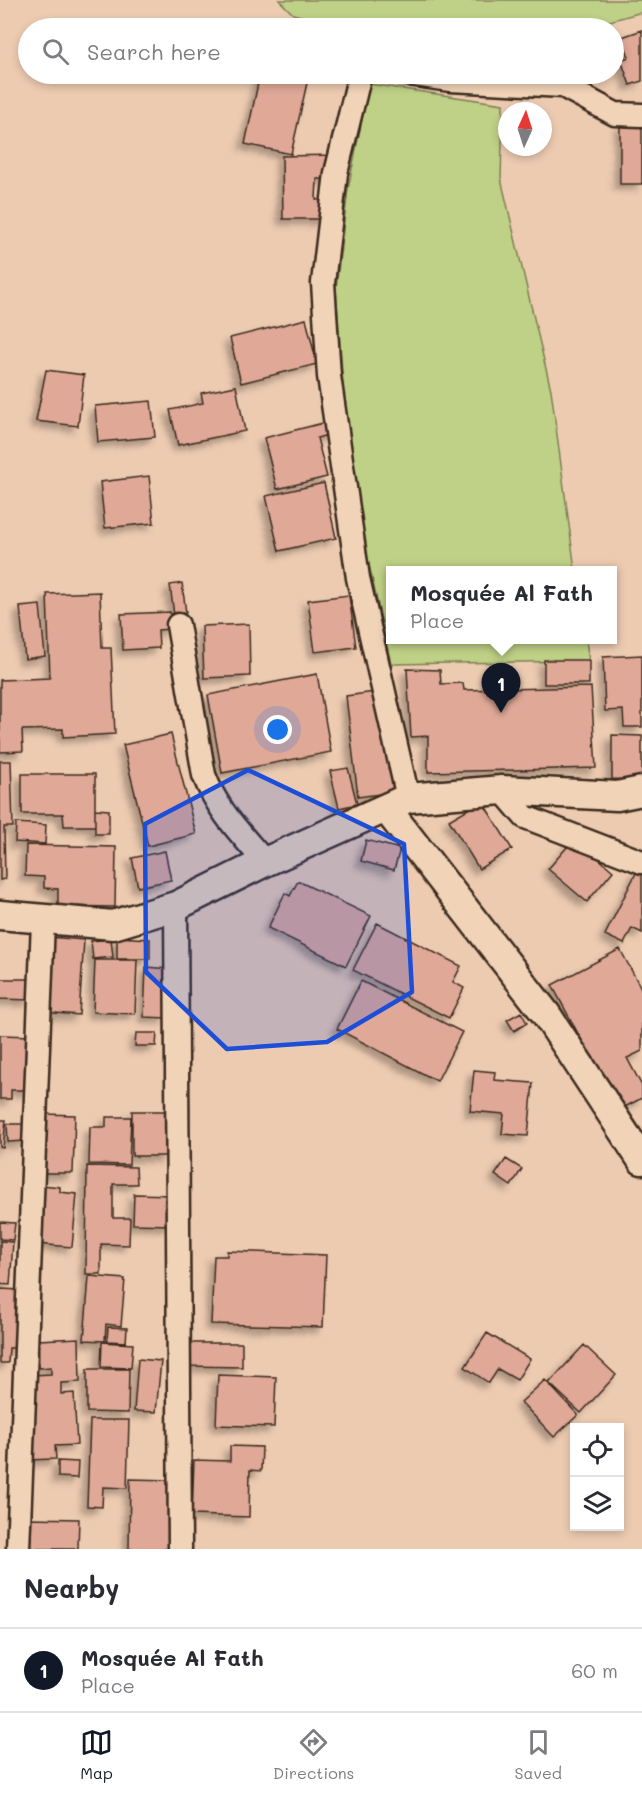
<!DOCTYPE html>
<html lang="en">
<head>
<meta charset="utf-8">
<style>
	body { margin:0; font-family:Mali,sans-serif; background:#f2f2f3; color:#2b2b33 }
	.controls { position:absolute; right:18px; bottom:18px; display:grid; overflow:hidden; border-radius:0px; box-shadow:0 3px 9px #0003 }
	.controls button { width:54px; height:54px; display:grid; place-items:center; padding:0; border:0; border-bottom:2px solid #e1e1e2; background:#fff; color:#2b2b33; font:30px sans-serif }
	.compass { position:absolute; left:498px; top:102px; width:54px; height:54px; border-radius:50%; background:#fff; box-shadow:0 3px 9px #0003; rotate:3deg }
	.you { position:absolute; left:278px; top:730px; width:21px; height:21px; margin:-15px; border:4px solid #fff; border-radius:50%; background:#1a73e8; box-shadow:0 0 0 9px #1a73e833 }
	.badge { display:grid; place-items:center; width:39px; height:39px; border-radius:50%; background:#111827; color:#fff; font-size:20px; font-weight:700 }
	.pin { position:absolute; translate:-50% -50px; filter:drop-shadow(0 2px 3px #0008) }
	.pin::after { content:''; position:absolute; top:32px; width:21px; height:18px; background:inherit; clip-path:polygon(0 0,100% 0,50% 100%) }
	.popup { position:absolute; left:386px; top:566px; width:231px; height:78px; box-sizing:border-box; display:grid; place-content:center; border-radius:0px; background:#fff; filter:drop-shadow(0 2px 4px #0005); font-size:20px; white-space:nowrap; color:#7c7c81 }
	.popup b { font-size:22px; color:#2b2b33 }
	.popup::after { content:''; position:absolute; left:50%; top:100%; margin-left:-12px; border:12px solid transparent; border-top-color:#fff }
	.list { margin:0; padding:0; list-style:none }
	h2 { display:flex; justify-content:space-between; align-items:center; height:78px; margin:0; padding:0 24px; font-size:26px }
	h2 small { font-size:20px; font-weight:400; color:#7c7c81 }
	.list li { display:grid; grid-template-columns:39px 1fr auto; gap:18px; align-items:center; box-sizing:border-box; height:84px; padding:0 24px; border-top:2px solid #e1e1e2 }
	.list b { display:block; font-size:22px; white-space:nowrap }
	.list p { margin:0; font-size:20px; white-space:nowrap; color:#7c7c81 }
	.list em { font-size:20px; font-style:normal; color:#7c7c81 }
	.icon { flex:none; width:33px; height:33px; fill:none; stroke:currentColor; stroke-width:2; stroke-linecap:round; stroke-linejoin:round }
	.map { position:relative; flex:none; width:642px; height:1549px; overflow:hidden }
	.search { position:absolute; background:#fff; box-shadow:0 3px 9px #0003; left:18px; right:18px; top:18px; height:66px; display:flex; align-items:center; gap:15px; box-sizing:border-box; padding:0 21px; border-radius:33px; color:#7c7c81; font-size:22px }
	.sheet { height:162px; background:#fff }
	nav { display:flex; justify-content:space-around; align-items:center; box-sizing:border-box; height:84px; border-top:2px solid #e1e1e2; background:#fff; font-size:16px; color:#7c7c81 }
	nav a { display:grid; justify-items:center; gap:3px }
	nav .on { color:#111827 }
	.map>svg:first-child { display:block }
	.green { fill:#bfd186; stroke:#7d7e52; stroke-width:1.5 }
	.building { fill:#dfa897; stroke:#3b2a1e; stroke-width:1.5; filter:url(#shadow) }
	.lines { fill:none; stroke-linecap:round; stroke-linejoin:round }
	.minor-casing { stroke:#3b2a1e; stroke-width:27 }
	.tertiary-casing { stroke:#3b2a1e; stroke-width:33 }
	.minor { stroke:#f1d4b8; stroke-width:22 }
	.tertiary { stroke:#f1d4b8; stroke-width:28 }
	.marked { fill:#1d4ed8; fill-opacity:0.2; stroke:#1d4ed8; stroke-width:4.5; stroke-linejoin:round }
</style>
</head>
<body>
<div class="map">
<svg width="642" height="1549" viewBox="0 0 642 1549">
	<defs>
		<filter id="shadow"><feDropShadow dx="-5.5" dy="5.5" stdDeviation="3" flood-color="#0004"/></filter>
	</defs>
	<rect width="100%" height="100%" fill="#edcbb1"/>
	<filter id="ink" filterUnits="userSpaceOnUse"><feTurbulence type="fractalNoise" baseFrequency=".0167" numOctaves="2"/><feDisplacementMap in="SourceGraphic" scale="12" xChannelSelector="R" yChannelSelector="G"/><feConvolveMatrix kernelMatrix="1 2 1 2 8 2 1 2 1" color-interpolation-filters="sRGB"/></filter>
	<g filter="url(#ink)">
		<!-- green -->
		<path class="green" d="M279,0H642V12L585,28H343L293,14Z
			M369,84L503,104L501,179L551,390L575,570H390V640H586L589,661L391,664L366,551L344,400L336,288L348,189Z"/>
		<!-- building -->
		<path class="building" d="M642,30V81L630,85L621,60L629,57L622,37Z
			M260,74H309L291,154L245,144Z
			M620,125H642V184H620Z
			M338,155V179H317L316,200H331V219H283L282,156Z
			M306,319L317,364L241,383L230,338Z
			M46,370L84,375L78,426L36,421Z
			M236,386L245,431L178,445L170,410L203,403L201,393Z
			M151,401L155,437L98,442L95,406Z
			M331,421L334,433L317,438L327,477L277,489L264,438Z
			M149,476L154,523L105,528L100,482Z
			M324,483L336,538L279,551L266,496Z
			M182,583L186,613L174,615L170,585Z
			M100,592L102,648H111L115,734L63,737V729L22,730L23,751L0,752V680L50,678L47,594Z
			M349,595L356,647L315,652L308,600Z
			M40,605L45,656L25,659L20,607Z
			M170,612L171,629L158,630L159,648L123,650L121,614Z
			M249,624L250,676L204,678L202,626Z
			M642,655V727H624L623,710L605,711L603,657Z
			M544,660H589V684H544Z
			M407,669L440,670L441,684L463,683L464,690L591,687L596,768L428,772V736L411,737Z
			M317,674L331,752L222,773L208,695Z
			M382,691L395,792L358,797L346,696Z
			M171,734L196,834L148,846L123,745Z
			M612,735L642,736V780L612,779Z
			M0,761H11L13,827H4L5,879L0,880Z
			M348,768L357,804L339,808L330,771Z
			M22,774H95V826H64L63,814H22Z
			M482,801L512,849L479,869L449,820Z
			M95,809L109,810V834H95Z
			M16,823L46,825L45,844L15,842Z
			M575,838L613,871L587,902L548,869Z
			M366,840L400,849L394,870L361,861Z
			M26,845L116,847L115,907L58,906V889L44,888V877L25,876Z
			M165,851L171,880L138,887L132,858Z
			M638,869L642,871V933L632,928L624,944L605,935Z
			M298,881L371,916L346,966L268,928L285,893L290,896Z
			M377,923L461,966L453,982L464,988L449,1018L353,970Z
			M49,937L84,940L79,1015L43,1012Z
			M117,937L150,939V959H117Z
			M111,939L113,957L93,959L91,941Z
			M620,949L642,990V1051L627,1058L642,1086V1098L619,1110L552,985Z
			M95,960H137L135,1014L93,1012Z
			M146,967L169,969L166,1018L144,1017Z
			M0,979H31V1000L0,999Z
			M361,981L462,1032L437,1081L337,1029Z
			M521,1012L527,1023L514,1031L507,1020Z
			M136,1033H157L156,1046H135Z
			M0,1035L33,1036L31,1090H11V1099H0Z
			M474,1070L495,1072L494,1080L533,1083L528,1136L502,1134L504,1114L470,1111Z
			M132,1111H167V1156H132Z
			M44,1114L75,1115L73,1173H42Z
			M106,1117H131L129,1165L89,1164L90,1127H106Z
			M0,1120H6L3,1148L0,1147Z
			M7,1124H26V1141L8,1142Z
			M506,1159L522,1169L511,1186L495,1175Z
			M87,1166L136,1167L137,1184H113V1218H130L129,1245L101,1244V1274H86Z
			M42,1185L60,1187V1192L77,1194L72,1247L36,1244Z
			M134,1194L172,1195L171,1225L133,1224Z
			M0,1222L15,1223L13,1240L0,1239Z
			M0,1241L13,1242L10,1285L0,1284Z
			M227,1251L326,1255L323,1327L211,1324L214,1256H227Z
			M89,1276L125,1279L121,1326L106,1324L105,1341L84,1340Z
			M0,1289L21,1290L17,1348H9L8,1363H0Z
			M108,1327L127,1328L126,1342L107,1341Z
			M487,1333L530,1359L517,1380L498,1369L489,1383L465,1367Z
			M79,1338L80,1382L61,1383V1394L74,1393L77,1445L55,1446L56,1459L26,1460L25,1432H35L32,1375L51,1374V1367L39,1368L38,1340Z
			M102,1342L133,1344L131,1368L101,1367Z
			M188,1343H242V1367L188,1366Z
			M584,1345L616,1375L581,1413L549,1383Z
			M138,1359L161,1361L156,1412L134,1411Z
			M87,1369H129L128,1413L87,1412Z
			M218,1375L276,1377L274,1427L216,1425Z
			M545,1380L578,1415L554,1437L521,1402Z
			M90,1420H129L127,1488L103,1487L102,1507L87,1506Z
			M230,1446L262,1447L261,1471L250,1470L249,1517L192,1515L194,1460L230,1461Z
			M58,1461L78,1462L77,1478L58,1477Z
			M130,1479L170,1480L169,1549H129Z
			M29,1518L79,1519L78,1549H28Z"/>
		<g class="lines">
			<defs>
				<path id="minor" d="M360,74L336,173L323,283L329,376L358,578L408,798
					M408,74L450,80L563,86L615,114L642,115
					M178,625L204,775C217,810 241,834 265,862
					M502,790L525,817L642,862
					M176,906L180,1549
					M18,1549L43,921"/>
				<path id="tertiary" d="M386,808L546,1014L642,1160
					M0,915L113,925L176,906L265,862L408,798L502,790L617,796L642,791"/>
			</defs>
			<!-- minor casing -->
			<use href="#minor" class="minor-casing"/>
			<!-- tertiary casing -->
			<use href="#tertiary" class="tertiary-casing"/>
			<!-- minor -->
			<use href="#minor" class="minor"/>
			<!-- tertiary -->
			<use href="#tertiary" class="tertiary"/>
		</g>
	</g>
	<!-- marked area -->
	<path class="marked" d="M248,770L404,844L412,992L327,1042L227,1049L146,972L145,824Z"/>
</svg>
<div class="controls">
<button><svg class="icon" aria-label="locate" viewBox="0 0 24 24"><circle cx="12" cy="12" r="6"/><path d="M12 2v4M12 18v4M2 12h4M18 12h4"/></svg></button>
<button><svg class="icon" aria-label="layers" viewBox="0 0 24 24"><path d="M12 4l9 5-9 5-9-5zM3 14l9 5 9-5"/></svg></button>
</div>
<svg class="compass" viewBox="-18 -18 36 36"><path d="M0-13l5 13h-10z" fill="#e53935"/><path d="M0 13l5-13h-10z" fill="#7c7c81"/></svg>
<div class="you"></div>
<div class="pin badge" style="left:501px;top:713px">1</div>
<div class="popup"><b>Mosquée Al Fath</b>Place</div>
<div class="search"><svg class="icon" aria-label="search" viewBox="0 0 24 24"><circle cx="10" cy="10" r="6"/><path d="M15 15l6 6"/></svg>Search here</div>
</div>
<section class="sheet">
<h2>Nearby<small></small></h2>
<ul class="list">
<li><span class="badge">1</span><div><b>Mosquée Al Fath</b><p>Place</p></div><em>60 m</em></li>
</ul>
</section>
<nav>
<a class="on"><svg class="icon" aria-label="map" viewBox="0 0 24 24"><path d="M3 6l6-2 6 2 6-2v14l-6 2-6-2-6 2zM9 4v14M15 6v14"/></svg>Map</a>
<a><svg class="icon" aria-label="directions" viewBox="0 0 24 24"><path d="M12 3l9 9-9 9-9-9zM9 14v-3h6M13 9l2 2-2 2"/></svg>Directions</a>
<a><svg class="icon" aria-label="saved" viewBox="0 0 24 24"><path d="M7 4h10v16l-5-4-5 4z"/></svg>Saved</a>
</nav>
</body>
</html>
